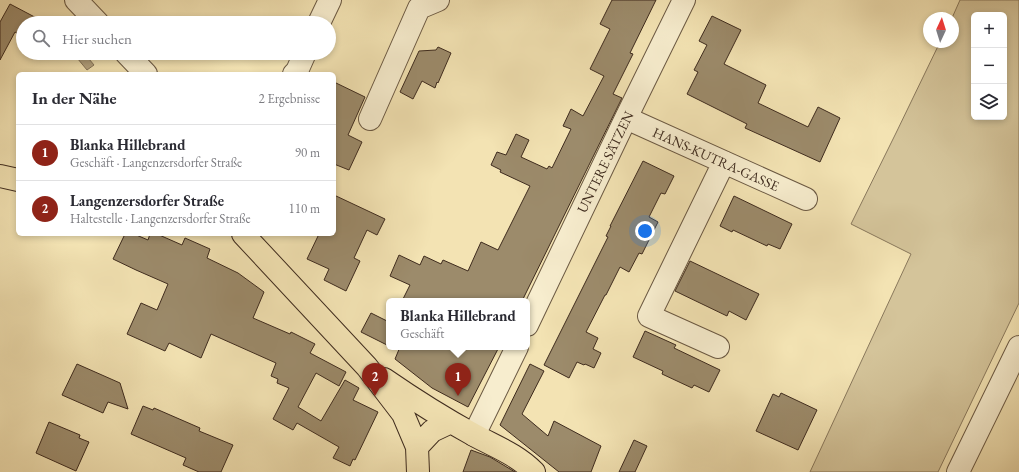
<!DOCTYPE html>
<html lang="de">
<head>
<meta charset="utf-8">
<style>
	body { margin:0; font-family:"EB Garamond",serif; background:#f7f7f7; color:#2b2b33 }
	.controls { position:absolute; right:12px; top:12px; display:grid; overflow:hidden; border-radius:6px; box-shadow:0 2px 6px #0003 }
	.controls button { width:36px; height:36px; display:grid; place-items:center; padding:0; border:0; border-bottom:1px solid #e1e1e2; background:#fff; color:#2b2b33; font:20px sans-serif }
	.compass { position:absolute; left:923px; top:12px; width:36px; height:36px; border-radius:50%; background:#fff; box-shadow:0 2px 6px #0003; rotate:4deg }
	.you { position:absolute; left:645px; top:231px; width:14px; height:14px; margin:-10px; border:3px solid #fff; border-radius:50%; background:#1a73e8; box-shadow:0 0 0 6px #1a73e833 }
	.badge { display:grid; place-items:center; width:26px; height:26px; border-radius:50%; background:#8f2418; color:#fff; font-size:13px; font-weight:700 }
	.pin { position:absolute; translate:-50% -33px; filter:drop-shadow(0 1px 2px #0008) }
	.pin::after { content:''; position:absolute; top:21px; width:14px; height:12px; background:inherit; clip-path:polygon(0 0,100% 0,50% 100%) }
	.popup { position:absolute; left:386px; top:298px; width:144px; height:52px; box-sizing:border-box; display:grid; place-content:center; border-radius:6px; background:#fff; filter:drop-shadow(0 1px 3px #0005); font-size:13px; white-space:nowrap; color:#7c7c81 }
	.popup b { font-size:15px; color:#2b2b33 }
	.popup::after { content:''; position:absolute; left:50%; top:100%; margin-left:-8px; border:8px solid transparent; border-top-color:#fff }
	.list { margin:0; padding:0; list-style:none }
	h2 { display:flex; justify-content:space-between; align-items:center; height:52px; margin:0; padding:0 16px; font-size:17px }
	h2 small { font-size:13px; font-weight:400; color:#7c7c81 }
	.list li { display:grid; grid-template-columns:26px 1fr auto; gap:12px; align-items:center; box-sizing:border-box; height:56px; padding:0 16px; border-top:1px solid #e1e1e2 }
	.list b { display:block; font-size:15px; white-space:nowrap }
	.list p { margin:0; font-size:13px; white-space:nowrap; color:#7c7c81 }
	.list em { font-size:13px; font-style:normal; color:#7c7c81 }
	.icon { flex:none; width:22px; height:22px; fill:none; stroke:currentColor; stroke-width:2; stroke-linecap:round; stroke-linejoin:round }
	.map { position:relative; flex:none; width:1019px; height:472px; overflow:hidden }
	.search { position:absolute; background:#fff; box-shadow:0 2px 6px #0003; left:16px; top:16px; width:320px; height:44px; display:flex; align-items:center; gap:10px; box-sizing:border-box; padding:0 14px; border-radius:22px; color:#7c7c81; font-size:15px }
	.panel { position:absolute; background:#fff; box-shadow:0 2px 6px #0003; left:16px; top:72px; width:320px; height:164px; border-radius:6px }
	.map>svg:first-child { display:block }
	.green { fill:#d4c49a; stroke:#89785c; fill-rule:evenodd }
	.water { fill:#b5a480; stroke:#857459 }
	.building { fill:#9c8b6b; stroke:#3e2b1e }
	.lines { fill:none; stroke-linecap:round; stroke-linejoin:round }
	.minor-casing { stroke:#6b5943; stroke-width:24 }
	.major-casing { stroke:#3e2b1e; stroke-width:24 }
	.minor { stroke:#f7edce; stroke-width:22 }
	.major { stroke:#f3e3b3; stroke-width:22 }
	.labels { text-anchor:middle; stroke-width:3; stroke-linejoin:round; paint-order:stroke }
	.street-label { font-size:14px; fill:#3e2b1e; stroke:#f7edce }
</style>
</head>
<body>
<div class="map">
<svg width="1019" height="472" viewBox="0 0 1019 472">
	<rect width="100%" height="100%" fill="#f3e3b3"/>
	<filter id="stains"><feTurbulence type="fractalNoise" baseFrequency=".005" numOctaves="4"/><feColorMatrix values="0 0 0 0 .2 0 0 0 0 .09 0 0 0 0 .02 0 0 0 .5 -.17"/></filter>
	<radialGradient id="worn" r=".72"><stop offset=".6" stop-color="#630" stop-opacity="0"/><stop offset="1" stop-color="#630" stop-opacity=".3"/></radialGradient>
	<!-- green -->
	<path class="green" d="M960,0H1019V303L938,472H810L911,254L851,224L896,133L940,42H953V18H952ZM974,15H1004V117H974Z"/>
	<!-- water -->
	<path class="water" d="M73,53H84L94,65L87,70Z"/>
	<!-- building -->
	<path class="building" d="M612,0H656L630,53L633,54L613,94L622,98L522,301H402L410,285L390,276L399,255L420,265L424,256L441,264L443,260L468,271L481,242L498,250L530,186L500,172L501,170L491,165L497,152L506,155L516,134L529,140L521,157L547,169L549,166L552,168L571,129L563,126L571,109L583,116L604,76L590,69L610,29L600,24Z
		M10,4L46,23H23V37L15,32L0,60V22Z
		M712,16L741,30L724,64L766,85L758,103L808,127L818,107L840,118L820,162L745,128L747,124L687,94L698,72L694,70L707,45L699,41Z
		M438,47L451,53L438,83L437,82L435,88L422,81L413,99L400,92L419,51L436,50Z
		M334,82L365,97L348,135L362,142L349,170L334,164Z
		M643,161L674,176L665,194L661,193L649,217L658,222L642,254L639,253L629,272L620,267L606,295H605L586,332L598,338L593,349L601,353L594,368L585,364L584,365L577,362L569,378L544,365L608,237L606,236L611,226H610Z
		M334,195L385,219L377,235L367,230L354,258L360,261L346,291L324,280L329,269L307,259L319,234H334Z
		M734,196L792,224L780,249L768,244L767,246L733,230L732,232L720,226Z
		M125,234H134L148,240L150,234H157L182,245L185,238L210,249L207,258L238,273L264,292L253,318L290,334L291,332L315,344L310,353L346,372L339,386L316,373L298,407L321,421L345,380L359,388L353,400L378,412L355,460L353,459L350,466L333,458L339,447L297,423L293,430L273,419L289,388L277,383L278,379L271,376L276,363L211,334L201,358L169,343L165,351L127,334L141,303L157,310L168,284L136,270L113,259Z
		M690,261L759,294L746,320L729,311L727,316L675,291Z
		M371,313L389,322V346L361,332Z
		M645,331L676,345L674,348L720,370L709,392L694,385L692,388L662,374L663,371L633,357Z
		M400,347H499L468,407L432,388L395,359Z
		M77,364L120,383L128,409L108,402L103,413L62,395Z
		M530,364L544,371L522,414L548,436L554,421L601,446L591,472H559L500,425Z
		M781,393L817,410L798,450L756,431L773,394L779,397Z
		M143,406L153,410L154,408L200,428L199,431L233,445L221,472H199L183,465L186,458L131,434Z
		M49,422L80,435L79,438L89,442L76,471L36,453Z
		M634,440L647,446L635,472H619Z
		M471,450L490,457L515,472H463Z"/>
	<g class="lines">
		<defs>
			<path id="minor" d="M76,0L98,23
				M319,23L330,0
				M126,53L146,74
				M294,74L297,71L305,53
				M626,118L806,199
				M370,119L419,8L438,0
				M527,325L626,118L684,0
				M718,347L649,316L724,162
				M474,435L517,347
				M958,472L1019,347"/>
			<path id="major" d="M0,176L18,180
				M243,234L367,367L403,414L417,447L418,472
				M384,379C413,399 443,418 474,435C496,447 516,454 534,472
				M417,447L432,431L451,422"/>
		</defs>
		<!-- minor casing -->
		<use href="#minor" class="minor-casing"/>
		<!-- major casing -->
		<use href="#major" class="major-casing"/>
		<!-- minor -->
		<use href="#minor" class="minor"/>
		<!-- major -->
		<use href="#major" class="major"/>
	</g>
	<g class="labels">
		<!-- street labels -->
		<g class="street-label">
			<text transform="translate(716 159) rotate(24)" y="5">HANS-KUTRA-GASSE</text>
			<text transform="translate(605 162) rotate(-64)" y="5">UNTERE SÄTZEN</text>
		</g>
	</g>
	<rect width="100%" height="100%" filter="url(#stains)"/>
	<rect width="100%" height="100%" fill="url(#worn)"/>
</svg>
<div class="controls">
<button>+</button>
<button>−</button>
<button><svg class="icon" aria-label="layers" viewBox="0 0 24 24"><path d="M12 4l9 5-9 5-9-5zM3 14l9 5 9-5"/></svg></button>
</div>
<svg class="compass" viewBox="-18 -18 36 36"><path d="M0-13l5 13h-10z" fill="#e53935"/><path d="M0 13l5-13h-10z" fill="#7c7c81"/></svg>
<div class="you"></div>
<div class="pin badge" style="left:458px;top:396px">1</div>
<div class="popup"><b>Blanka Hillebrand</b>Geschäft</div>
<div class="pin badge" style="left:375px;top:396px">2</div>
<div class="search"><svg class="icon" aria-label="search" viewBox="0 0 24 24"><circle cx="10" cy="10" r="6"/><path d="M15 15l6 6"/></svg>Hier suchen</div>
<section class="panel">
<h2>In der Nähe<small>2 Ergebnisse</small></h2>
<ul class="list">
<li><span class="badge">1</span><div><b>Blanka Hillebrand</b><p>Geschäft · Langenzersdorfer Straße</p></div><em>90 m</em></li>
<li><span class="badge">2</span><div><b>Langenzersdorfer Straße</b><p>Haltestelle · Langenzersdorfer Straße</p></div><em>110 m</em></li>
</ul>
</section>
</div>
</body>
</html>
